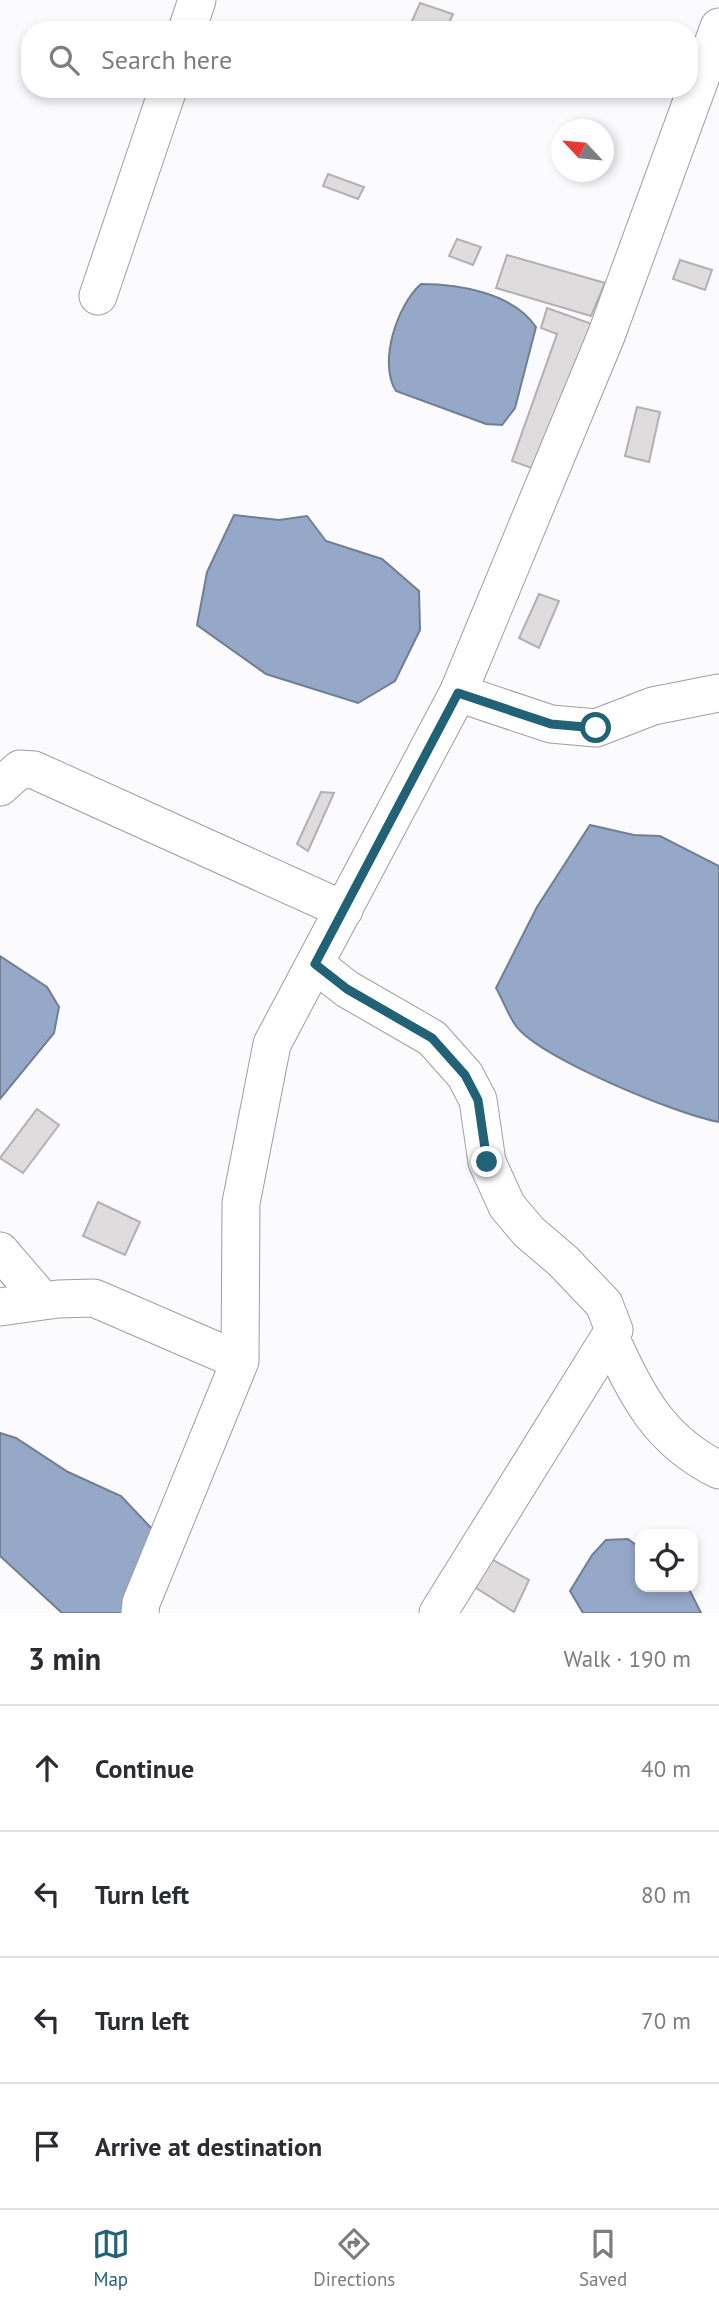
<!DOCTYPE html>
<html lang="en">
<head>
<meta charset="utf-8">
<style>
	body { margin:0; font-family:"PT Sans",sans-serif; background:#f7f7f7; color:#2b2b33 }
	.controls { position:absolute; right:21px; bottom:21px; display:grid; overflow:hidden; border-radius:14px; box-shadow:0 4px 10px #0003 }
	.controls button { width:63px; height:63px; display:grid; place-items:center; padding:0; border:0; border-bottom:2px solid #e1e1e2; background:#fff; color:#2b2b33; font:35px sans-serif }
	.compass { position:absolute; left:551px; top:119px; width:63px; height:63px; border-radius:50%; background:#fff; box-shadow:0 4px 10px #0003; rotate:296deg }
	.stop { position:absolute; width:21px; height:21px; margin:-16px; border:5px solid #226277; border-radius:50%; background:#fff }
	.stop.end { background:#226277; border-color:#fff; box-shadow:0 2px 7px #0008 }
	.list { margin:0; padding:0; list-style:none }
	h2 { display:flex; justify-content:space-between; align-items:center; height:91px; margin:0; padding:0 28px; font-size:30px }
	h2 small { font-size:23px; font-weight:400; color:#7c7c81 }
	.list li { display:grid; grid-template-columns:46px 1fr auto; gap:21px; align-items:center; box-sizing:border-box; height:126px; padding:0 28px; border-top:2px solid #e1e1e2 }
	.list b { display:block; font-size:26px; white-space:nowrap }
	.list em { font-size:23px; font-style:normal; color:#7c7c81 }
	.icon { flex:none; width:38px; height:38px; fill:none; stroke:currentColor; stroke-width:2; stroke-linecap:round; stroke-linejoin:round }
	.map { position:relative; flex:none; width:719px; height:1613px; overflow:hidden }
	.search { position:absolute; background:#fff; box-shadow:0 4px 10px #0003; left:21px; right:21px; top:21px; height:77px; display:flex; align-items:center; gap:18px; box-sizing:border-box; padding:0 24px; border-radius:28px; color:#7c7c81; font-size:26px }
	.sheet { height:595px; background:#fff }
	nav { display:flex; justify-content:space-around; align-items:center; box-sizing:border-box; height:98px; border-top:2px solid #e1e1e2; background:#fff; font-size:19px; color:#7c7c81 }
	nav a { display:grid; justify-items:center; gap:4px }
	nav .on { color:#226277 }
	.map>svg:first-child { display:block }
	.water { fill:#95a8c8; stroke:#707e94; stroke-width:2 }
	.building { fill:#dedcdd; stroke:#b2b0b2; stroke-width:2 }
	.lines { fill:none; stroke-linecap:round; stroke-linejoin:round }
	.minor-casing { stroke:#9d9ea0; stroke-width:39 }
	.minor { stroke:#fff; stroke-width:37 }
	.route { stroke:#226277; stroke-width:9 }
</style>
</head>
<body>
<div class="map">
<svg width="719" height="1613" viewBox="0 0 719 1613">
	<rect width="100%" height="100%" fill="#fbfbfd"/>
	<!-- water -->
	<path class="water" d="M421,284C459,284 513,293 536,327L515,408L502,425L486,424L396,391C378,363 397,305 421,284Z
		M234,515L279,520L307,516L326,541L382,559L419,591L420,630L395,681L358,703L266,674L197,625L207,572Z
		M590,825L634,835L660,836L719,866V1122C678,1115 540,1058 516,1026C508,1015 503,1000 496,988L537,907Z
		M0,956L47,987L59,1007L54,1033L0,1099Z
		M0,1433L16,1438L68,1472L121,1496L154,1531L131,1613H62L0,1556Z
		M628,1539L640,1548V1587H688L701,1613H583L570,1591L592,1555L606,1540Z"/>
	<!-- building -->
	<path class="building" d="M420,3L453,14L446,30H408Z
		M328,174L364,187L358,199L323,186Z
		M457,239L481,247L473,265L449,256Z
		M507,255L605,283L591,316L496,288Z
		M680,260L712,270L705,290L673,279Z
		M547,308L592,324L540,471L512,461L557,334L541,328Z
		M637,407L660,412L649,462L625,456Z
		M539,594L559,601L539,648L519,638Z
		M321,792L334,793L308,851L297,844Z
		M37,1109L59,1125L23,1173L0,1158Z
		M98,1202L140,1222L125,1255L83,1236Z
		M477,1551L529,1580L514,1612L462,1579Z"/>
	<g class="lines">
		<defs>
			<path id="minor" d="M187,30L197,0
				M98,296L168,89
				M458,693L551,724L596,728L653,706L719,693
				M0,787L20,769L34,770L344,910
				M315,964L347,989L432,1038L465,1075L478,1100L487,1162L507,1206L529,1232L563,1261L604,1304L614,1330L438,1613
				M0,1251L43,1301
				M0,1307L58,1299L94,1298L240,1361
				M610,1337C637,1395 658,1440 719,1470
				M140,1613L141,1603L240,1361L241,1203L272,1044L458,693L606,336L719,27"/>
		</defs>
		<!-- minor casing -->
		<use href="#minor" class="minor-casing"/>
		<!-- minor -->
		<use href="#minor" class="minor"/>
	</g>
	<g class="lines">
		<!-- route -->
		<path class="route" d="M487,1162L478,1100L465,1075L432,1038L347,989L315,964L458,693L551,724L596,728"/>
	</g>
</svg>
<div class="controls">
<button><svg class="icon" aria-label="locate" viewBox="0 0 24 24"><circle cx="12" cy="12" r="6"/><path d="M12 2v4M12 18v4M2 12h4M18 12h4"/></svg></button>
</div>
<svg class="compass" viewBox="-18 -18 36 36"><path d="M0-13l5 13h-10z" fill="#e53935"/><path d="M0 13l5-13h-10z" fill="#7c7c81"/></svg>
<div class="stop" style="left:596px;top:728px"></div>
<div class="stop end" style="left:487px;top:1162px"></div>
<div class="search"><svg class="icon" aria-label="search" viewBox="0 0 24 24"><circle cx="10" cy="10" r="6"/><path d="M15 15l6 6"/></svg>Search here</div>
</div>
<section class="sheet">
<h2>3 min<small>Walk · 190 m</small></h2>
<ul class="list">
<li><svg class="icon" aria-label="ahead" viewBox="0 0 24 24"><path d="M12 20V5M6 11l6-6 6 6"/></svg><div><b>Continue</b></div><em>40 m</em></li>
<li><svg class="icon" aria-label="left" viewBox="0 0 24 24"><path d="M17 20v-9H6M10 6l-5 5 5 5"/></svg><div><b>Turn left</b></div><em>80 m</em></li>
<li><svg class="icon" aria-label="left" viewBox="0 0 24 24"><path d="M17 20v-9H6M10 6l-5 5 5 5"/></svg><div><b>Turn left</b></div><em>70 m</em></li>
<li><svg class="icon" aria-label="arrive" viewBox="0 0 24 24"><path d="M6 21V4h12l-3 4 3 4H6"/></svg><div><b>Arrive at destination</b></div></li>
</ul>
</section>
<nav>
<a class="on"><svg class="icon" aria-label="map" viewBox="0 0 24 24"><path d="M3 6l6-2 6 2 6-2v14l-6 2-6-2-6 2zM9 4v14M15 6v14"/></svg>Map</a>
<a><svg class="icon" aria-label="directions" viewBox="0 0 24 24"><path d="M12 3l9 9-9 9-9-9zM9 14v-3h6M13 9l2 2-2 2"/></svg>Directions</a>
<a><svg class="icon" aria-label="saved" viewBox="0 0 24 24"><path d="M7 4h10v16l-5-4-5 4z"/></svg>Saved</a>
</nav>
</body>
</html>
